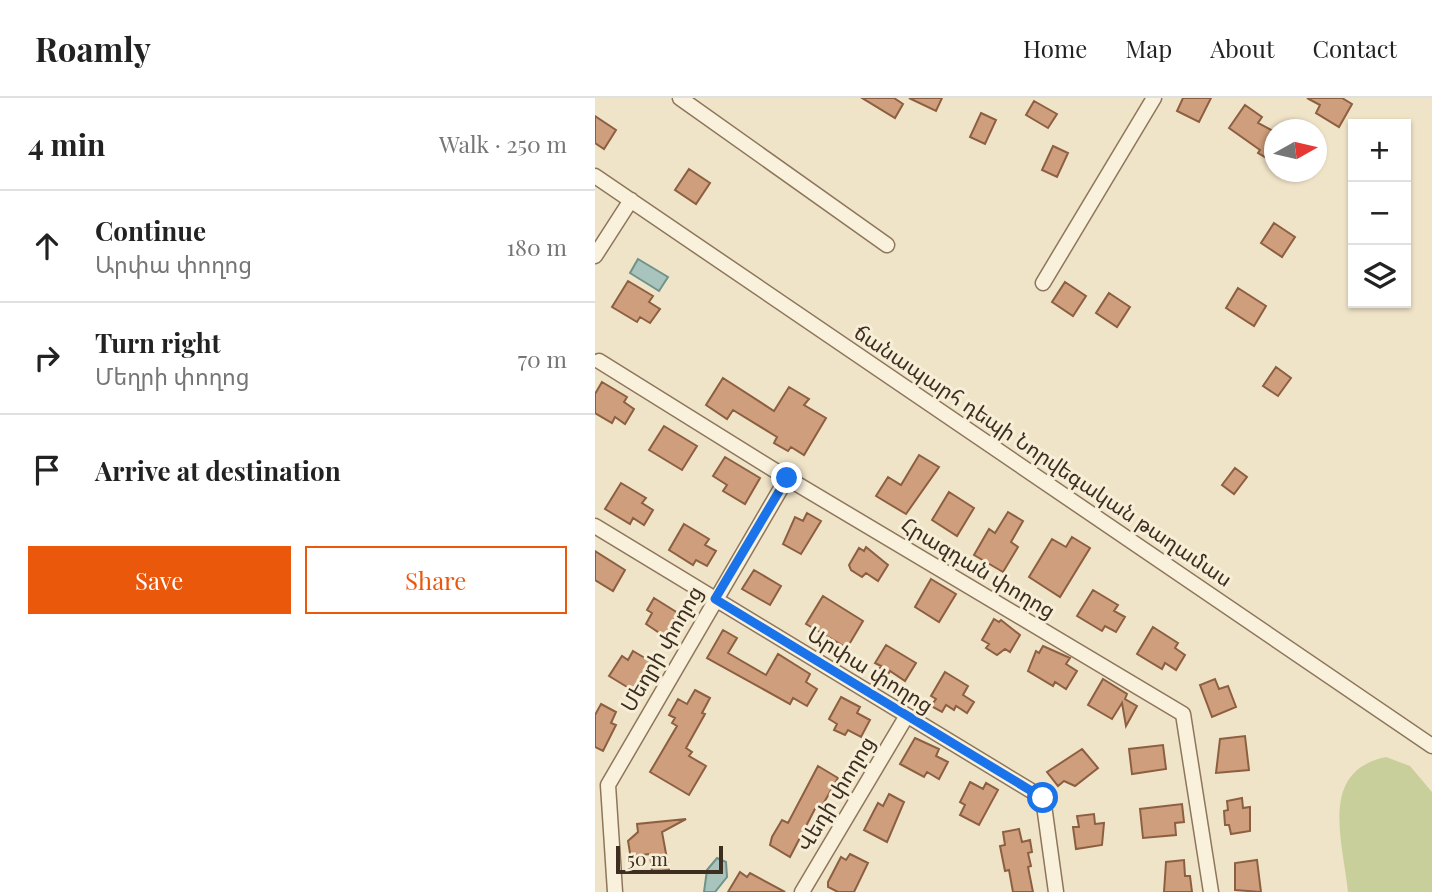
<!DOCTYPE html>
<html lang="en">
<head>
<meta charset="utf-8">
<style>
	body { margin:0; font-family:"Playfair Display","Noto Sans Armenian",serif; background:#f2f2f2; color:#222 }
	.controls { position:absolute; right:21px; top:21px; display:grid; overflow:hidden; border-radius:0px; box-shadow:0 2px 5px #0004 }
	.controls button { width:63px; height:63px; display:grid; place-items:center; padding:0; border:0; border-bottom:2px solid #e0e0e0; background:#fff; color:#222; font:35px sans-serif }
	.compass { position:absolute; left:669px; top:21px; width:63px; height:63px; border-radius:50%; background:#fff; box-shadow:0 2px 5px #0004; rotate:82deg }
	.scale { position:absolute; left:21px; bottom:18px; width:107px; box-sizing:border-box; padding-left:7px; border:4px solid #3d2e20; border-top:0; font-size:19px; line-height:24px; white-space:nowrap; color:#3d2e20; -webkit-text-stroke:5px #f7eed8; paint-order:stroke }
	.stop { position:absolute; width:21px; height:21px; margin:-16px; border:5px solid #1a73e8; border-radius:50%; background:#fff }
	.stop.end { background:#1a73e8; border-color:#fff; box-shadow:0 2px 7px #0008 }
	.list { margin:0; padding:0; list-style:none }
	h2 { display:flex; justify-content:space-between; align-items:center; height:91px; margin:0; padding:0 28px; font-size:30px }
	h2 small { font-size:23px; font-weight:400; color:#767676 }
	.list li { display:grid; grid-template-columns:46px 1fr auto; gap:21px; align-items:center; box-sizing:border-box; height:112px; padding:0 28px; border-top:2px solid #e0e0e0 }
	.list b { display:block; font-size:26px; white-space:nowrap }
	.list p { margin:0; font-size:23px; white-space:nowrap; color:#767676 }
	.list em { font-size:23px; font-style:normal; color:#767676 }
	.actions { display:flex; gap:14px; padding:21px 28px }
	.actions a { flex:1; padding:16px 0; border:2px solid #ea580c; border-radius:0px; text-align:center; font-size:24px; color:#ea580c }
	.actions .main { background:#ea580c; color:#fff }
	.icon { flex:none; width:38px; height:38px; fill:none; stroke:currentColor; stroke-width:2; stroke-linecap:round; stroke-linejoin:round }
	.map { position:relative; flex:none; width:837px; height:794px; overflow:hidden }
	header { display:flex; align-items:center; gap:42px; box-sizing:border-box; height:98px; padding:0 35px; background:#fff; border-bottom:2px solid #e0e0e0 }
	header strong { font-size:33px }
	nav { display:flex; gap:38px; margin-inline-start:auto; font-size:24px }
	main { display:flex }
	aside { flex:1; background:#fff }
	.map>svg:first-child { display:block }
	.green { fill:#c9cf9b }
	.water { fill:#a9c4bc; stroke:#6f938a; stroke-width:2 }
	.building { fill:#cf9f7d; stroke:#8d5f41; stroke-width:2 }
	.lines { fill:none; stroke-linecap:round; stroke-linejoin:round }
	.street-casing { stroke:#8d765c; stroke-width:17 }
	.street { stroke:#faf1dc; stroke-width:14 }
	.route { stroke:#1a73e8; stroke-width:9 }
	.labels { text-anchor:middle; stroke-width:6; stroke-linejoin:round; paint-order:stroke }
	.street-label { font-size:21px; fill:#3d2e20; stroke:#f7eed8 }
</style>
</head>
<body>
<header>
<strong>Roamly</strong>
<nav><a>Home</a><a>Map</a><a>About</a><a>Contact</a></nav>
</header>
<main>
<aside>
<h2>4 min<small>Walk · 250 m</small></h2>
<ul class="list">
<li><svg class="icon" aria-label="ahead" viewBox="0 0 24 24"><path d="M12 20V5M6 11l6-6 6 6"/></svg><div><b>Continue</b><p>Արփա փողոց</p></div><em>180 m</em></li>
<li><svg class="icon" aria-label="right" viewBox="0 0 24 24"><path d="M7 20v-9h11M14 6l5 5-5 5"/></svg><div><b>Turn right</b><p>Մեղրի փողոց</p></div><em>70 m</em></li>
<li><svg class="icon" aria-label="arrive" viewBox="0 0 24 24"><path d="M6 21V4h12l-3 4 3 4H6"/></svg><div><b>Arrive at destination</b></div></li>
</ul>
<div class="actions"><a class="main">Save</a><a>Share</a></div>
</aside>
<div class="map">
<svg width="837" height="794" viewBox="0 0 837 794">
	<rect width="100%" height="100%" fill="#f0e4c8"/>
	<!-- green -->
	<path class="green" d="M791,659L815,668L837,694V794H753C748,743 723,673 791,659Z"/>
	<!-- water -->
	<path class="water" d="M43,161L73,179L64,193L35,175Z
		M122,760L131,764L132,779L120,794H109L112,772Z"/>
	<!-- building -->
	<path class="building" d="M267,0H299L308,6L300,20Z
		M314,0H347L341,13Z
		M588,0H616L604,24L582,13Z
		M712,0H747L757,6L744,29L721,15L725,7Z
		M439,3L462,16L453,30L431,17Z
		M650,7L667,19L663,25L680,34V65L663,55L665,52L634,30Z
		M386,15L401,22L390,46L375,39Z
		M0,18L21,32L9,51L0,45Z
		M458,48L473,55L462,79L447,72Z
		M94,71L115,85L101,106L80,92Z
		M679,125L700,139L687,159L666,145Z
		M33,183L58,198L54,204L65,211L55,225L45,219L42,224L17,209Z
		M470,184L491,198L478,218L457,204Z
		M643,190L671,208L659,228L631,210Z
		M514,195L535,209L522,229L501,215Z
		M681,269L696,280L683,298L668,288Z
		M128,280L179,313L194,289L214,301L209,307L231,320L209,357L196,349L193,353L179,345L182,339L138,312L132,321L111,307Z
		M7,284L32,299L29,304L39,311L30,326L20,319L17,325L0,315V296Z
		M69,328L102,348L87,372L54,352Z
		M324,357L344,369L311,416L281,398L293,379L306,387Z
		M130,359L165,380L150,406L128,393L132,387L118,378Z
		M640,370L652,379L639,396L627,387Z
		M26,385L51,400L47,405L58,412L49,427L38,420L35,426L10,411Z
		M354,394L379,410L362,438L337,422Z
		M413,414L428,423L416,444L423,449L408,474L379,457L394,431L400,435Z
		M212,415L226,423L206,456L188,446L200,419L208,423Z
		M89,426L114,441L110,447L121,453L112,468L101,462L98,467L74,452Z
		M477,439L495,450L465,499L434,479L457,441L471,449Z
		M271,449L293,467L283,483L271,475L267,479L256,472L254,467L264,450L269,453Z
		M0,453L30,472L18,493L0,482Z
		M159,472L186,488L175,507L147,491Z
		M336,481L361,496L344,524L320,509Z
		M498,492L523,507L519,513L530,519L521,534L510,528L507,533L482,518Z
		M228,498L268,523L252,550L211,526Z
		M59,500L83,515L69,538L51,526L57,515L52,512Z
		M399,521L404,524L406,522L425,537L415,554L410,551L402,557L391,550L394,546L387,542Z
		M558,529L583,545L580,550L590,557L581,572L570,565L567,571L542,556Z
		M128,532L142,540L133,555L171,577L183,556L215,576L211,584L222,591L212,608L198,600L195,606L112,560Z
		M291,547L321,565L310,583L295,573L292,578L283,573L286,568L280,565Z
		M448,548L475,560L471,566L482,573L471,591L460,584L458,588L433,573L441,553L444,555Z
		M38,553L55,563L37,592L14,578L27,558L33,562Z
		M350,574L373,588L368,597L379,604L372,615L361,608L359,612L351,607L347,614L336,608L341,601L336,598Z
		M508,581L532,596L530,601L542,608L531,628L527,605L517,621L493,607Z
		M620,581L624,591L633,588L641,609L617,619L605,587Z
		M100,592L115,600L107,615L110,616L91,650L97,654L94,658L111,668L94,697L55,674L82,628L77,625L80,620L74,617L83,601L92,606Z
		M246,599L265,609L262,615L275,622L266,639L253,632L250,637L239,632L242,626L234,621Z
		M6,606L21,614L16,625L21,627L8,653L0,649V617Z
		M650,638L654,672L621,675L625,641Z
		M320,640L344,651L341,658L353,664L344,681L332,674L329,679L305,666Z
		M568,647L571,671L537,676L534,651Z
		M487,651L503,670L480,688L469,683L463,688L452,674Z
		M223,668L243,680L227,708L223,705L195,759L175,747L177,739L187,722L193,725Z
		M375,684L388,691L391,685L403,692L384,727L365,717L370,707L365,704Z
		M294,696L309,704L292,744L269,732L283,705L288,708Z
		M647,700L648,710L655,709V733L636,736L634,727H630L629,713L633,712L632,703Z
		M587,706L589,724L580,725L581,737L548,740L545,711Z
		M499,716L500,726L509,725L507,747L481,751L478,729H484L482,718Z
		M91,721L67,734L74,772L57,774L55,756L40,758L35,755L33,743L43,734L42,726Z
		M424,731L427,744L435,742L437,754L433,755L436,768L433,769L438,794H418L414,772L410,773L405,748L410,747L408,734Z
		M255,756L273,765L259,794H243L233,789V784L246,759L251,762Z
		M589,762L590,778H595L597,794H569L571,764Z
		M662,762L666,794L640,792V765Z
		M145,774L152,779L155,775L190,794H133Z"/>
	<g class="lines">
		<defs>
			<path id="street" d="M85,0L292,147
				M0,78L837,648
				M0,158L36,102
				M448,185L559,0
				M4,263L192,380L588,616L616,794
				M0,428L448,700L461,794
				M20,794L13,687L192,380
				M207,794L311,619"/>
		</defs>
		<!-- street casing -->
		<use href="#street" class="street-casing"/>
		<!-- street -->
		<use href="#street" class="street"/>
	</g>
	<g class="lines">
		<!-- route -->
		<path class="route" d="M192,380L120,501L448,700"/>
	</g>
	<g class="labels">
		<!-- street labels -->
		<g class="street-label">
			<text transform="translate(448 358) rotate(34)" y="7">ճանապարհ դեպի Նորվեգական թաղամաս</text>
			<text transform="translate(383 470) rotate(31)" y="7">Հրազդան փողոց</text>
			<text transform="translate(67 551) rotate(-60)" y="7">Մեղրի փողոց</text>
			<text transform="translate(275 572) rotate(32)" y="7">Արփա փողոց</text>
			<text transform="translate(241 696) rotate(-59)" y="7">Վեդի փողոց</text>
		</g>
	</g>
</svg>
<div class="controls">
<button>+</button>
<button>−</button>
<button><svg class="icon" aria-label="layers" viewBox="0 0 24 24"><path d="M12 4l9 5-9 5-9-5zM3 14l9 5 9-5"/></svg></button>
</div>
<svg class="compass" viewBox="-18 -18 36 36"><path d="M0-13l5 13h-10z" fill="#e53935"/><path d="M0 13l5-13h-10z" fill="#767676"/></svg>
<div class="scale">50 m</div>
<div class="stop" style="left:448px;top:700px"></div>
<div class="stop end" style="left:192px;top:380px"></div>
</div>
</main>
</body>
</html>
